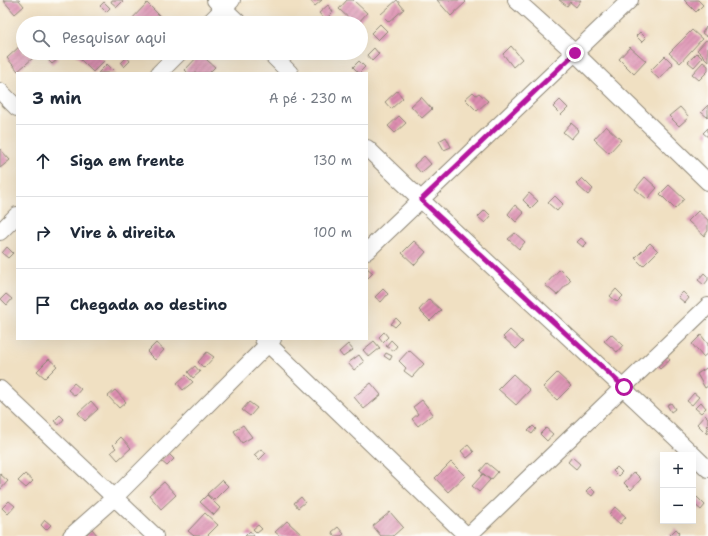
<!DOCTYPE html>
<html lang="pt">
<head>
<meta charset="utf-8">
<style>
	body { margin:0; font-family:"Shantell Sans",sans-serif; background:#f2f2f3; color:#1f2937 }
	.controls { position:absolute; right:12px; bottom:12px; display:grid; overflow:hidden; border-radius:0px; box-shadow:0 4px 16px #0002 }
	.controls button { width:36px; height:36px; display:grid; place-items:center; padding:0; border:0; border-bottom:1px solid #e0e1e3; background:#fff; color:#1f2937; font:20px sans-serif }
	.stop { position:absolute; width:12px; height:12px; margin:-9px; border:3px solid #b5179e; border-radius:50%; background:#fff }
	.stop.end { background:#b5179e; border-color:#fff; box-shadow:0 1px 4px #0008 }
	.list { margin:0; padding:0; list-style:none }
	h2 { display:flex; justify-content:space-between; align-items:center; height:52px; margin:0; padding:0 16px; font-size:17px }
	h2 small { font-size:13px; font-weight:400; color:#747a83 }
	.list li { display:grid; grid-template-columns:26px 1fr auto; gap:12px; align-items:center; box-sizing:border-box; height:72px; padding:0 16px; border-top:1px solid #e0e1e3 }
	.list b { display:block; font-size:15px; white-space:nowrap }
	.list em { font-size:13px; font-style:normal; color:#747a83 }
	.icon { flex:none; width:22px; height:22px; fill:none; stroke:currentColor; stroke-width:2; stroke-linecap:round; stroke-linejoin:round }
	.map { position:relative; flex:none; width:708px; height:536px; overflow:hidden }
	.search { position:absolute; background:#fff; box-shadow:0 4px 16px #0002; left:16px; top:16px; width:352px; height:44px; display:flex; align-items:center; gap:10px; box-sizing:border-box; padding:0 14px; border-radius:22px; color:#747a83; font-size:15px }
	.panel { position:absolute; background:#fff; box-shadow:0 4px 16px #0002; left:16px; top:72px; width:352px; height:268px; border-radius:0px }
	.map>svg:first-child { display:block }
	.building { fill:url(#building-hatch) }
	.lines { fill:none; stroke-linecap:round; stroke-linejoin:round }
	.minor-casing { stroke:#8e8676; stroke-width:18 }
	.minor { stroke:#fff; stroke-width:16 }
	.route { stroke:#b5179e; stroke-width:5 }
</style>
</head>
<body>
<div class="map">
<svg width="708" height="536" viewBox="0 0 708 536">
	<defs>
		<pattern id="building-hatch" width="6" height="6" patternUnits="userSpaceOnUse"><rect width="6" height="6" fill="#dd8eb0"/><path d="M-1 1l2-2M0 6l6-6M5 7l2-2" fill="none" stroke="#b3748f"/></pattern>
	</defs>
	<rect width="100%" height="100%" fill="#fdfcf7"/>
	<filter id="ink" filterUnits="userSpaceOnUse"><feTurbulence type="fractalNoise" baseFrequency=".025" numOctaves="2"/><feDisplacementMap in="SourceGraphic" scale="8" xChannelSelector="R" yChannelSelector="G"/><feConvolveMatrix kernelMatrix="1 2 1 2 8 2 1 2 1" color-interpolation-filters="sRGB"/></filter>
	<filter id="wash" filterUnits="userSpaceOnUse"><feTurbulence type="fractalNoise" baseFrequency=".012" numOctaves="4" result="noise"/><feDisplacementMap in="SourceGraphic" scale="16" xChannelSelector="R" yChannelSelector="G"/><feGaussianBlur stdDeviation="0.9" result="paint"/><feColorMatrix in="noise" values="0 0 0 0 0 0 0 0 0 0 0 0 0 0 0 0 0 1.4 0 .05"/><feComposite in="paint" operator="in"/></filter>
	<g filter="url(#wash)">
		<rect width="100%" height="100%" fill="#f0e0c2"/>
		<g id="blocks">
			<!-- building -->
			<path class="building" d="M3,0H19L24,6L15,14Z
				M112,0H122L123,1L117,7L111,2Z
				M310,0H322L315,6Z
				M347,0H353L367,13L358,23H354L339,9Z
				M397,0L404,9L389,22L381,14Z
				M437,0H464L466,2L451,16Z
				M559,0H581L576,7L570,2L567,6Z
				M684,0H698L703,5L696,12Z
				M104,2L110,8L106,12L100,6Z
				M147,3L162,18L157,23H128Z
				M328,5L333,12L325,20L319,13Z
				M380,24L387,31L378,40L371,33Z
				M706,27L708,29L707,37L702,33Z
				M692,30L702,39L680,63L669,53Z
				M640,32L646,38L642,42L636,36Z
				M706,40L708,41V61L697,50Z
				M21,45L23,53H28L33,58L18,71L7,58Z
				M511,46L522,59L513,67L503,54Z
				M630,47L646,61L634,74L619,59Z
				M374,48L379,54L372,61L367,55Z
				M74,53H96L104,61L93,72Z
				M697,53L702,58L694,67L688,62Z
				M54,54L58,59L52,64L48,60Z
				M200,54L215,67L209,73H188L185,70Z
				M665,56L673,64L659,79L650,71Z
				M127,57L130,61L124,67L121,63Z
				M359,61L365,67L359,73L353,67Z
				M703,62L708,66V71L699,80L692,74Z
				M107,64L116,73H98Z
				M397,91L403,98L391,109L385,102Z
				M473,92L476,95L479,93L488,101L477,111L465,99Z
				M421,97L432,109L422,118L411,106Z
				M560,100L568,108L561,115L553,107Z
				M708,105V116L707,117L701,112Z
				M680,107L689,117L679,126L669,116Z
				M399,116L406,123L395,133L388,126Z
				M571,123L579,130L571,139L563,132Z
				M606,126L621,140L609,153L594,139Z
				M708,128V137L703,133Z
				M446,137L451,147L444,150L439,141Z
				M0,149L10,160L0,168Z
				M424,156L431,164L421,173L414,165Z
				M645,177L657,188L647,199L635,189Z
				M582,178L593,189L588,195L576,184Z
				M669,185L684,199L675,209L660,194Z
				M529,193L538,201L531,208L523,200Z
				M555,196L563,204L557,211L548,203Z
				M515,205L524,213L516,222L508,214Z
				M485,210L491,216L485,223L478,217Z
				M698,211L708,220V231L704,236L688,221Z
				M515,233L525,242L519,249L508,239Z
				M581,238L587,243L583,247L577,242Z
				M414,241L426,252L415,265L402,253Z
				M650,243L658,251L643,266L635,258Z
				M7,247L13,253L8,258L2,253Z
				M367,268L373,273L367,279Z
				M560,269L571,280L557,295L545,285Z
				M704,273L708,277V280L704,285L698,280Z
				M383,289L388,294L381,302L375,297Z
				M616,289L623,296L617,302L610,296Z
				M683,292L689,298L685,303L678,297Z
				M6,294L12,299L7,305L1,299Z
				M429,299L441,310L430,321L419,310Z
				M396,318L400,322L395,327L391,324Z
				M510,330L523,342L516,349L503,337Z
				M384,332L388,337L383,342L379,337Z
				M611,334L623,345L617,352L604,341Z
				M701,335L708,344V353L703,357L692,344Z
				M391,340L397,346L393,351L386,346Z
				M374,341L380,348L369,357L363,350Z
				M156,343L164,350L155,360L147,352Z
				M348,344L353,350L343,357L339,352Z
				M409,350L424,364L412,377L404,371L406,368L399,361Z
				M207,352L214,357L204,368L198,362Z
				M386,353L392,356L390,360L384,356Z
				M665,354L670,360L660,369L655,364Z
				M359,355L364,362L354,370L348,363Z
				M49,359L57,366L45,378L37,371Z
				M195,366L200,372L193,378L188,372Z
				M708,367V386L705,388L697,374Z
				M557,373L571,386L557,400L543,387Z
				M513,374L530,390L516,405L498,389Z
				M186,375L193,382L183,390L177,383Z
				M74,383L81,389L75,396L68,390Z
				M371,383L381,395L364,409L354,397Z
				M115,390L126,402L119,408L108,396Z
				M694,393L699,397L692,405L687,401Z
				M422,400L433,414L418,426L412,419L418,414L413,407Z
				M91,401L98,409L85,421L78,413Z
				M249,402L257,408L250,416L242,410Z
				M701,402L706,408L701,413L695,408Z
				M671,403L675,409L671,412L667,405Z
				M60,415L64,419L59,425L54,421Z
				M705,415L708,418L707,434L697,424Z
				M243,425L252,437L242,443L234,431Z
				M533,426L536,429L532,434L528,431Z
				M546,428L553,434L547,441L540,434Z
				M121,437L131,448L118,460L111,452L116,448L113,445Z
				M468,445L474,452L467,458L461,451Z
				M261,449L266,453L259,460L254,455Z
				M168,453L174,459L167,466L161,461Z
				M572,457L580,464L576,469L568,462Z
				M451,462L465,476L448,492L435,478Z
				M487,463L498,472L491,480L480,471Z
				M617,467L622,472L618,476L613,471Z
				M634,472L641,479L631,490L624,483Z
				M0,474L8,481L0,490Z
				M25,474L33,481L26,488L18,481Z
				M483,474L490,480L479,492L472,486Z
				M222,480L228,486L214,500L207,494Z
				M164,482L176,495L161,509L149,495Z
				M590,487L595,492L592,496L586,491Z
				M207,495L220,508L214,515L200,502Z
				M301,497L305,502L298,508L294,503Z
				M697,497L705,505L701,510L693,503Z
				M9,501L15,506L8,514L2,508Z
				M615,507L626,517L620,524L609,514Z
				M390,512L403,527L393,536H381L373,526Z
				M205,513L218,525L207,536H194L188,531Z
				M45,520L51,525L46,530L41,525Z
				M287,521L303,536H280L275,532Z
				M258,525L262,529L257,533L253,529Z
				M338,527L344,534L341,536H335L332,532Z
				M92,529L98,536H85Z
				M676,529L679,532L678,536H669Z
				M250,531L254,536H245Z"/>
		</g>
	</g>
	<g filter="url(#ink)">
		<use href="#blocks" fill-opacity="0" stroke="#8e8676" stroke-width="1"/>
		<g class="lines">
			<defs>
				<path id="minor" d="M215,0L239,23
					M516,0L575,53L708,182
					M209,23L232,0
					M270,53L290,73
					M159,73L179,53
					M0,91L17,108
					M367,148C479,257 596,360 708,469
					M0,232L17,215
					M367,251L630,0
					M263,339L467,536
					M0,389L155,536
					M71,536L114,498L273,339
					M468,536L708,306"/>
			</defs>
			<!-- minor casing -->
			<use href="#minor" class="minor-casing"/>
			<!-- minor -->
			<use href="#minor" class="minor"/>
		</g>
	</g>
	<g class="lines" filter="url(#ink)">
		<!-- route -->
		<path class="route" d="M575,53L421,200L624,387"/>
	</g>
</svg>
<div class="controls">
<button>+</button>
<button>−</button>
</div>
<div class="stop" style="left:624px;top:387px"></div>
<div class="stop end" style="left:575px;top:53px"></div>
<div class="search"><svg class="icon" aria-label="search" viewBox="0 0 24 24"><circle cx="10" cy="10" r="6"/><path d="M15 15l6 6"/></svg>Pesquisar aqui</div>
<section class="panel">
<h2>3 min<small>A pé · 230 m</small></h2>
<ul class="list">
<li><svg class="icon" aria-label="ahead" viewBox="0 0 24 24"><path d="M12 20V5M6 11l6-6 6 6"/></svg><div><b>Siga em frente</b></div><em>130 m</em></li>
<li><svg class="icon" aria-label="right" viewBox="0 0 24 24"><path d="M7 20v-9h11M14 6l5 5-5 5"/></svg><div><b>Vire à direita</b></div><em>100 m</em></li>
<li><svg class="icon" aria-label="arrive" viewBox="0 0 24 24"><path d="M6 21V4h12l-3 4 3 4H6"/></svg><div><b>Chegada ao destino</b></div></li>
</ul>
</section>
</div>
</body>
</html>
